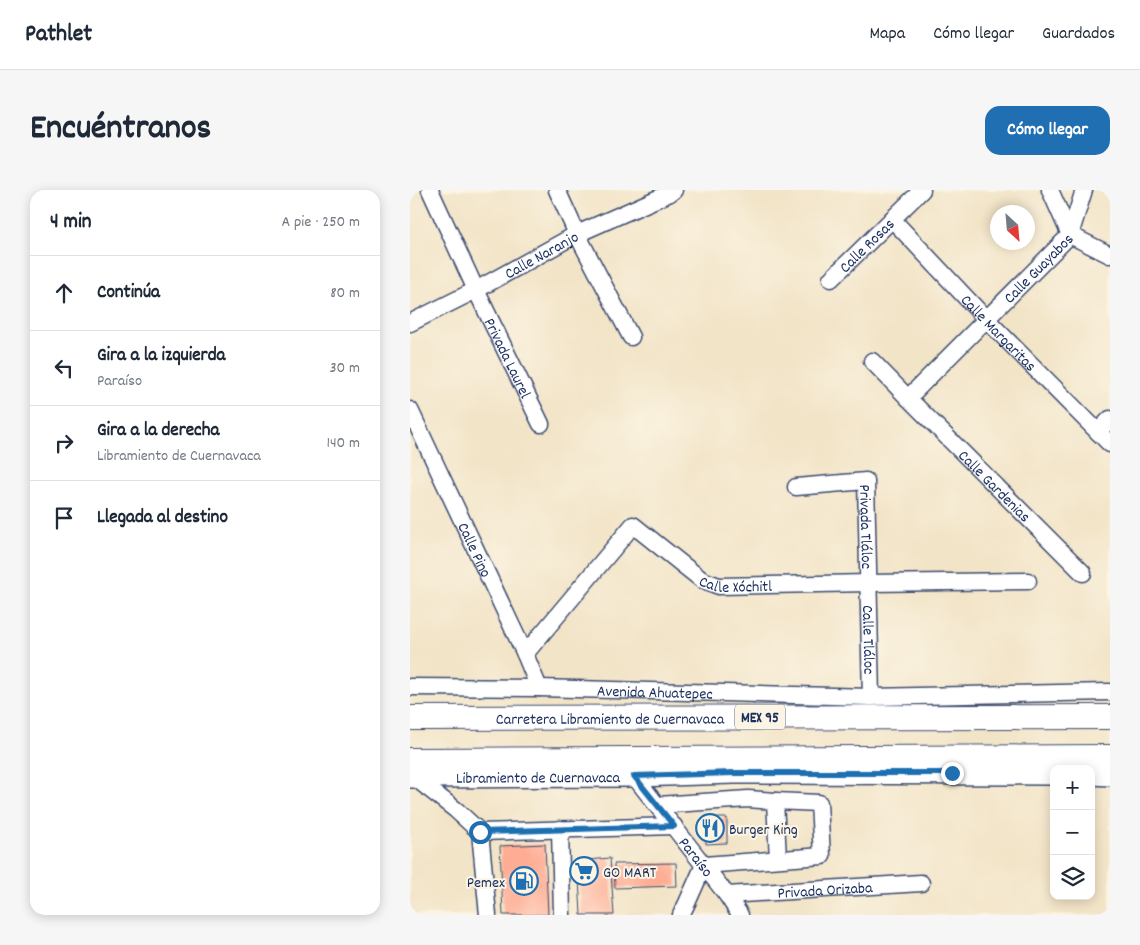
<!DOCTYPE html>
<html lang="es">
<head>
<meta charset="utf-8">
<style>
	body { margin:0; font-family:Dekko,sans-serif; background:#f6f6f7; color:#1f2937 }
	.controls { position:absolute; right:15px; bottom:15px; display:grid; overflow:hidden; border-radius:10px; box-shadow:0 2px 12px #0003 }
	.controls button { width:45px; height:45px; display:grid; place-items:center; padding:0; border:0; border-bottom:1px solid #e0e1e3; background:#fff; color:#1f2937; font:25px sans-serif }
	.compass { position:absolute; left:580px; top:15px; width:45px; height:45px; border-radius:50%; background:#fff; box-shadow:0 2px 12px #0003; rotate:154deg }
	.stop { position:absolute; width:15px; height:15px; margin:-11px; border:4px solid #1f6fb2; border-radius:50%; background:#fff }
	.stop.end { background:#1f6fb2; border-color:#fff; box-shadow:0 1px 5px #0008 }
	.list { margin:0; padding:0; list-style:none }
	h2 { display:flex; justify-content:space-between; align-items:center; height:65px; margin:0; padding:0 20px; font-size:21px }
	h2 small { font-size:16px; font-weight:400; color:#747a83 }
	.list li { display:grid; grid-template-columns:32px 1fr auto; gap:15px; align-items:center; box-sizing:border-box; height:75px; padding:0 20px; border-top:1px solid #e0e1e3 }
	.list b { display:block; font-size:19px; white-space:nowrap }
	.list p { margin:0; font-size:16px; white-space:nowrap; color:#747a83 }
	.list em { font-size:16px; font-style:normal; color:#747a83 }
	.icon { flex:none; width:28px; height:28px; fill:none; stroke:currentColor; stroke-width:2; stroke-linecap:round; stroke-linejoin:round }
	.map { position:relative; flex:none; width:700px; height:725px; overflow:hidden; border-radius:15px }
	header { display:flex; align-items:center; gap:30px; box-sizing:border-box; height:70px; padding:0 25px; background:#fff; border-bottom:1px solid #e0e1e3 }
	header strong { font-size:24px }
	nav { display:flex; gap:28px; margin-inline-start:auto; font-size:18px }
	.intro { display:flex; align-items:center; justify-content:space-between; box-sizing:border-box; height:120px; padding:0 30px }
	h1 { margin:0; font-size:35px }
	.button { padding:12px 22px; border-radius:15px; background:#1f6fb2; color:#fff; font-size:18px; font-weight:700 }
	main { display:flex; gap:30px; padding:0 30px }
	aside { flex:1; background:#fff; border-radius:15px; box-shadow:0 2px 12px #0003 }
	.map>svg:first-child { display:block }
	.building { fill:#fead94 }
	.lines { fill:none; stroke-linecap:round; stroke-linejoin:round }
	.minor-casing { stroke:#3b4a6e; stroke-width:19 }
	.major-casing { stroke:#3b4a6e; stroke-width:24 }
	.highway-casing { stroke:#3b4a6e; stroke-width:26 }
	.minor { stroke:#fff; stroke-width:16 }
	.major { stroke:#fff; stroke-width:21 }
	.highway { stroke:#fff; stroke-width:24 }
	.route { stroke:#1f6fb2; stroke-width:6 }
	.labels { text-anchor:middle; stroke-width:4; stroke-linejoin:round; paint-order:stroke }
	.shield { fill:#fcf5e5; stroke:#5e6a86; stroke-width:1 }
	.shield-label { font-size:15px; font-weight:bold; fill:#1b2f5e }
	.street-label { font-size:16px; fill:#1b2f5e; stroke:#fcf5e5 }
	.poi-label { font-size:16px; fill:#1b2f5e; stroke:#fcf5e5; text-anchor:start }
</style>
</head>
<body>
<header>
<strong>Pathlet</strong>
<nav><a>Mapa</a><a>Cómo llegar</a><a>Guardados</a></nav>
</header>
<div class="intro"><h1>Encuéntranos</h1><a class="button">Cómo llegar</a></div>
<main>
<aside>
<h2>4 min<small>A pie · 250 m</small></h2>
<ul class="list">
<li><svg class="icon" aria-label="ahead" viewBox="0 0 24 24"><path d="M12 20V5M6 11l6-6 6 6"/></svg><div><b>Continúa</b></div><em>80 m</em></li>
<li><svg class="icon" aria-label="left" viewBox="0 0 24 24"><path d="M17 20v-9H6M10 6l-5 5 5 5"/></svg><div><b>Gira a la izquierda</b><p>Paraíso</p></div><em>30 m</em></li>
<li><svg class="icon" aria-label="right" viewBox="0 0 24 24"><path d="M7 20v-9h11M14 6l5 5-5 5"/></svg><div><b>Gira a la derecha</b><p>Libramiento de Cuernavaca</p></div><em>140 m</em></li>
<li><svg class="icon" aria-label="arrive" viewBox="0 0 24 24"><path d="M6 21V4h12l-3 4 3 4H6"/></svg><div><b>Llegada al destino</b></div></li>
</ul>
</aside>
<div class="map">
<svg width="700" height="725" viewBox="0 0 700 725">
	<rect width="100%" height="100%" fill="#fcf5e5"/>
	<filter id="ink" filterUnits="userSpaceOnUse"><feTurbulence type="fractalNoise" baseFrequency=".02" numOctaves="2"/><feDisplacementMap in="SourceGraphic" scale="10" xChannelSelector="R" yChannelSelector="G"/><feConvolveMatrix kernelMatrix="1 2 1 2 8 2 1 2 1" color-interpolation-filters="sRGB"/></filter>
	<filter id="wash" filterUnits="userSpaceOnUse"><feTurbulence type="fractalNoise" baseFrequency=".0096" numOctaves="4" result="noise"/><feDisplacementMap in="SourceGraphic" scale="20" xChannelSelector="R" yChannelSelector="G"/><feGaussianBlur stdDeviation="1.12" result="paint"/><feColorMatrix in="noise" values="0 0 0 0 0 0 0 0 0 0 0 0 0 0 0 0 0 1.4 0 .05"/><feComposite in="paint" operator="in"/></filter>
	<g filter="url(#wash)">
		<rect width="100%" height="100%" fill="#f2e4c7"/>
		<g id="blocks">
			<!-- building -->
			<path class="building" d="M295,628H317V653L296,654Z
				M135,654L138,725H93L90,656Z
				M200,668L204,725H171L168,671Z
				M266,673L267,696L205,698L204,674Z"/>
		</g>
	</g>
	<g filter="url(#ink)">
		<use href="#blocks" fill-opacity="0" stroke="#3b4a6e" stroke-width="1"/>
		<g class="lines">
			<defs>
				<g id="minor">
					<path id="s1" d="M20,0L66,100L131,234"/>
					<path d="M147,0L167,44L221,147"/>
					<path d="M640,0L660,45L700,65"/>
					<path id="s2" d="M482,29L576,129L700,254"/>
					<path id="s3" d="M421,89L512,0"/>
					<path id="s4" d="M0,133L66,100L167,44L260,3L264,0"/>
					<path id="s5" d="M462,171L498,208L673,383"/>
					<path id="s6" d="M498,208L660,45L674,0"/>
					<path id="s7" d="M0,220L115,464L129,498"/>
					<path d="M688,242L700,229"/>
					<path id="s8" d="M386,297L456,291L461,507"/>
					<path id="s9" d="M115,464L223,335L292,390L309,396L459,393L618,391"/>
					<path id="s10" d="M0,497L129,498L461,507L700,502"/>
					<path id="s11" d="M224,586L317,705L330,725"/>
					<path d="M4,587L46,620L70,642L264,636"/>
					<path d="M248,615L338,609L365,611L368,669"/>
					<path d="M150,639L152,725"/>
					<path d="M70,642L78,725"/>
					<path id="s12" d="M317,705L511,693"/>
					<path d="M271,725L277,713L294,675L412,666L409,613L365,611"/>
				</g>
				<g id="major">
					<path d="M681,584L700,585"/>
					<path id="s13" d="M0,587L224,586L324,583L644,584"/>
				</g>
				<g id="highway">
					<path id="s14" d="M0,528L700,527"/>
					<path d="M0,570L700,567"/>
				</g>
			</defs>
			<!-- minor casing -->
			<use href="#minor" class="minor-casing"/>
			<!-- major casing -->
			<use href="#major" class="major-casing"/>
			<!-- highway casing -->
			<use href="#highway" class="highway-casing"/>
			<!-- minor -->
			<use href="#minor" class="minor"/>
			<!-- major -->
			<use href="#major" class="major"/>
			<!-- highway -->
			<use href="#highway" class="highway"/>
		</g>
	</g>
	<g class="lines" filter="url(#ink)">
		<!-- route -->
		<path class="route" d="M70,642L264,636L224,586L324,583H542"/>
	</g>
	<!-- icons -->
	<defs>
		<symbol id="restaurant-ring" viewBox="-11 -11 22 22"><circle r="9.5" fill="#fcf5e5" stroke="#1f6fb2" stroke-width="1.5"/><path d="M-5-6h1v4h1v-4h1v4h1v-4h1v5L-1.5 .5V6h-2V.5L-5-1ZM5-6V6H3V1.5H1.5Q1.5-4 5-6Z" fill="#1f6fb2"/></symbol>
		<symbol id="supermarket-ring" viewBox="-11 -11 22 22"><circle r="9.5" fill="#fcf5e5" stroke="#1f6fb2" stroke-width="1.5"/><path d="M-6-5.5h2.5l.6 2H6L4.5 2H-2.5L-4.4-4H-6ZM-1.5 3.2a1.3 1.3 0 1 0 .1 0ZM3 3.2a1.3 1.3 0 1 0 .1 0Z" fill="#1f6fb2"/></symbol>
		<symbol id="fuel-ring" viewBox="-11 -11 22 22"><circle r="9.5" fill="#fcf5e5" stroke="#1f6fb2" stroke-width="1.5"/><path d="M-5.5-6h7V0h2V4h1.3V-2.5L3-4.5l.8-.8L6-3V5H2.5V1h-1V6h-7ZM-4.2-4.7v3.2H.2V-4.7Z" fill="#1f6fb2"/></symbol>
	</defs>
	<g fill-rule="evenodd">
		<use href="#restaurant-ring" x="284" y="622" width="32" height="32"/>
		<use href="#supermarket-ring" x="158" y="665" width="32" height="32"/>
		<use href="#fuel-ring" x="98" y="675" width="32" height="32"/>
	</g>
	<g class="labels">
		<!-- shield labels -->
		<rect class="shield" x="325" y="514.5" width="50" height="25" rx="4"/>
		<g class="shield-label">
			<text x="350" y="532">MEX 95</text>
		</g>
		<!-- street labels -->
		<g class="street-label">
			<text dy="6" stroke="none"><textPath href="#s3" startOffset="49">Calle Rosas</textPath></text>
			<text dy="6" stroke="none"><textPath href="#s4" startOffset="148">Calle Naranjo</textPath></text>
			<text dy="6" stroke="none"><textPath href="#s6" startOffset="184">Calle Guayabos</textPath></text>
			<text dy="6" stroke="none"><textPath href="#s2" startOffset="156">Calle Margaritas</textPath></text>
			<text dy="6" stroke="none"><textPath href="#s1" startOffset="185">Privada Laurel</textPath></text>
			<text dy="6" stroke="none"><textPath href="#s5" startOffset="175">Calle Gardenias</textPath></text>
			<text dy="6" stroke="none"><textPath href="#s8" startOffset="116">Privada Tláloc</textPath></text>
			<text dy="6" stroke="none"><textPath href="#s7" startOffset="154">Calle Pino</textPath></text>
			<text dy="6" stroke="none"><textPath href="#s9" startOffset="291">Calle Xóchitl</textPath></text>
			<text dy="6" stroke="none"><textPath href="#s8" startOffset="229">Calle Tláloc</textPath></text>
			<text dy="6" stroke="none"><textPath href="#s10" startOffset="245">Avenida Ahuatepec</textPath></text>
			<text dy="6" stroke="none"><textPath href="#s14" startOffset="200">Carretera Libramiento de Cuernavaca</textPath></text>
			<text dy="6" stroke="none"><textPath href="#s13" startOffset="128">Libramiento de Cuernavaca</textPath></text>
			<text dy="6" stroke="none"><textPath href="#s11" startOffset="102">Paraíso</textPath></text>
			<text dy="6" stroke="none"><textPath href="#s12" startOffset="98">Privada Orizaba</textPath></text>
		</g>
		<!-- poi labels -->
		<g class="poi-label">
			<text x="319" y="644">Burger King</text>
			<text x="193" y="687">GO MART</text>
			<text x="95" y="697" text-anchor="end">Pemex</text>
		</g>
	</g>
</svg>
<div class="controls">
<button>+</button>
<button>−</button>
<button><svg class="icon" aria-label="layers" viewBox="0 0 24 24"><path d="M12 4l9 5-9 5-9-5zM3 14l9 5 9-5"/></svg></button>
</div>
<svg class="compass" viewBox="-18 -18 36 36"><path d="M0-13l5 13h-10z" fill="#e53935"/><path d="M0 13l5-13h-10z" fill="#747a83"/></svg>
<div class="stop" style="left:70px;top:642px"></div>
<div class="stop end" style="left:542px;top:583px"></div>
</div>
</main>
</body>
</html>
